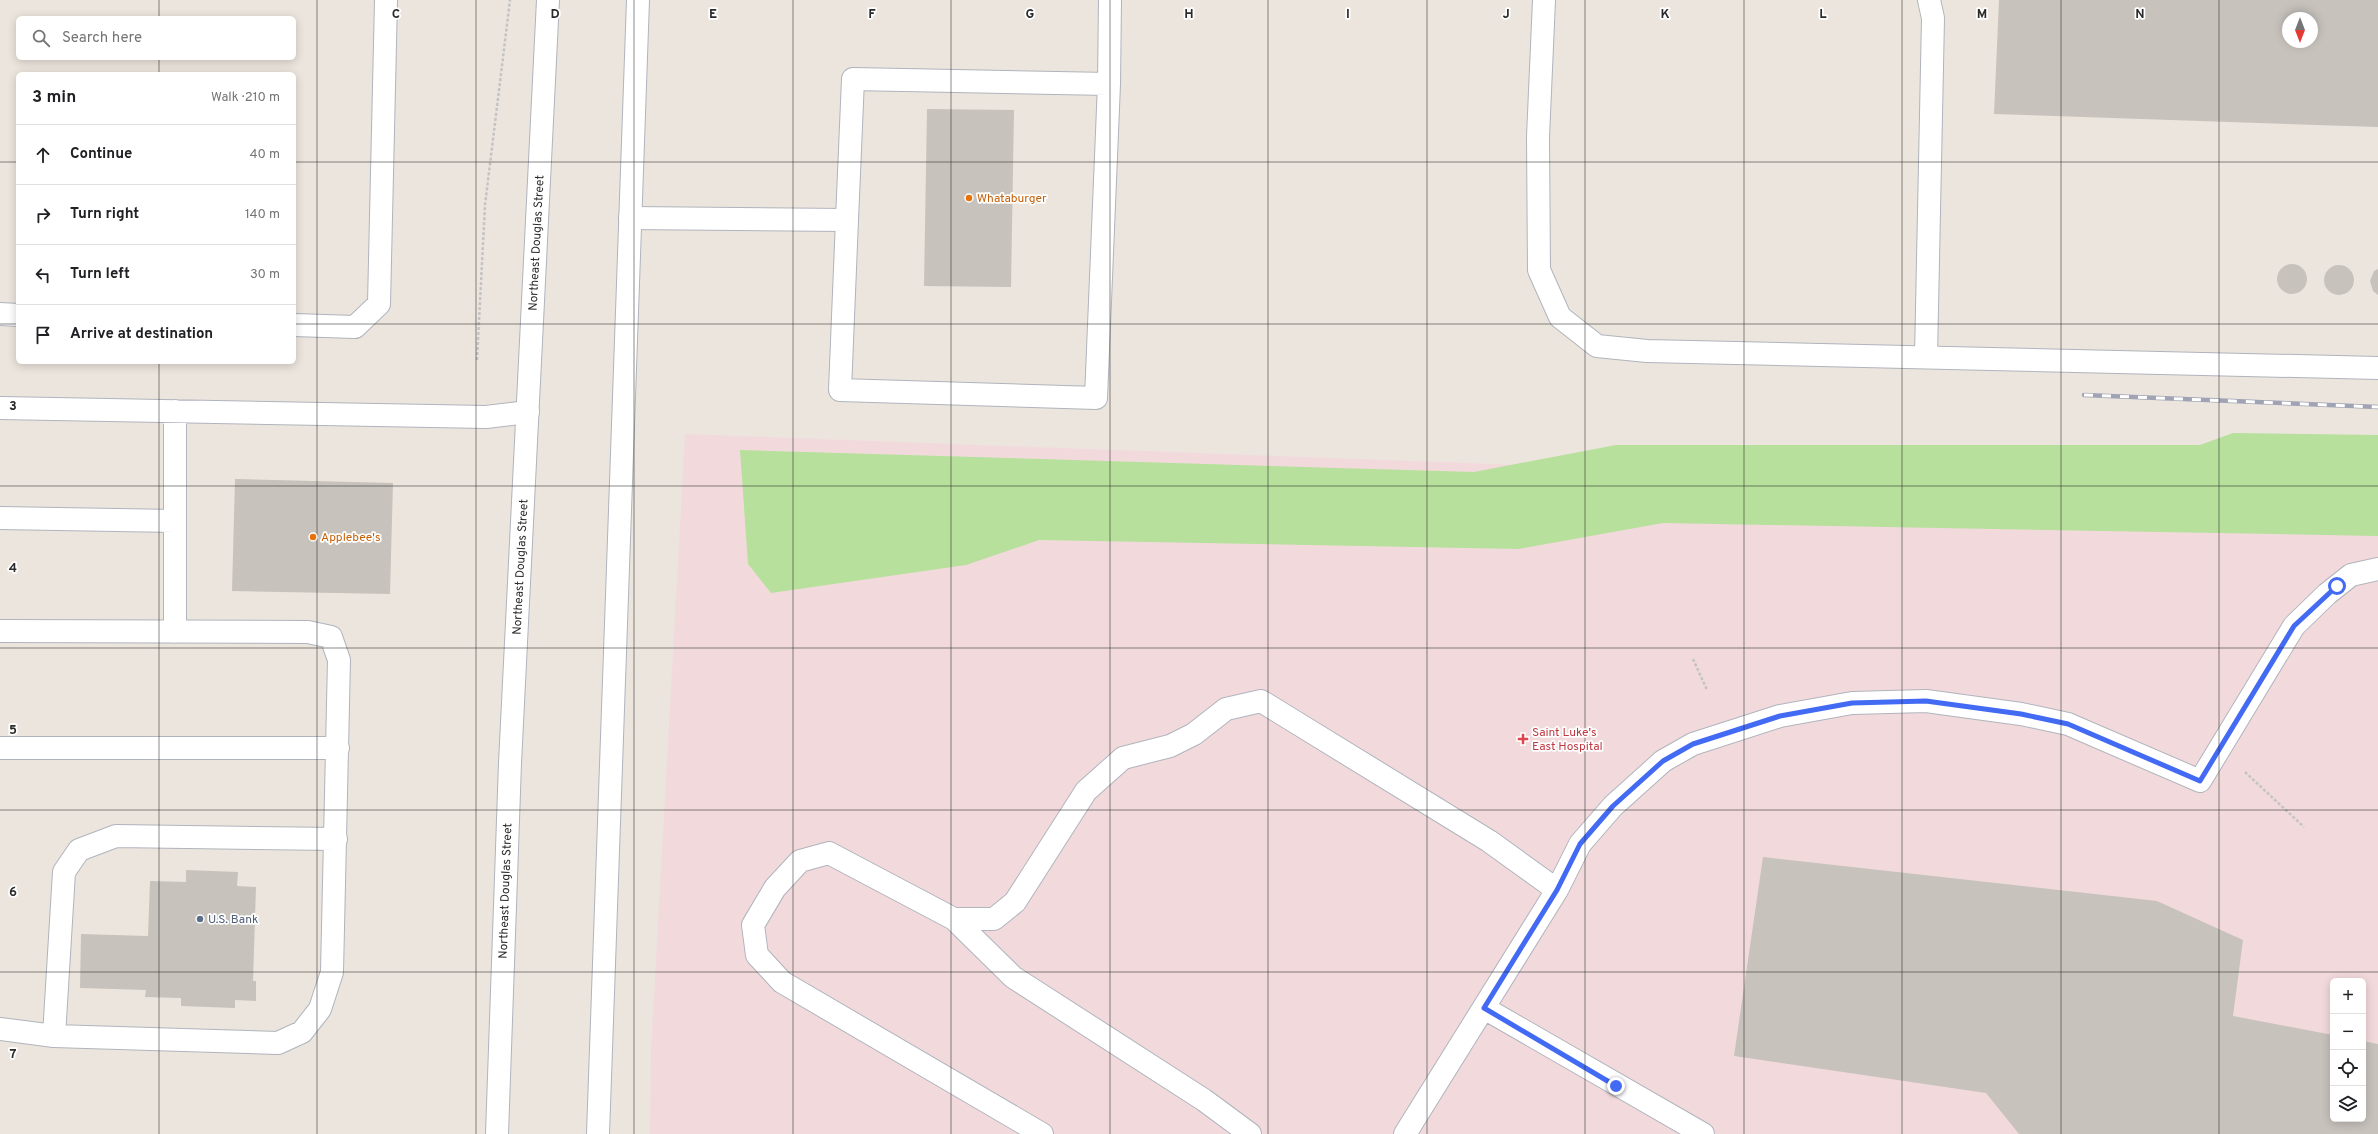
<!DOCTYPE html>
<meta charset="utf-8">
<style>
:root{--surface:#fff;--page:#f2f2f2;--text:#202124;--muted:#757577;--line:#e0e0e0}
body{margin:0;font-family:Overpass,sans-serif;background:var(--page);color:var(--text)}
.controls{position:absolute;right:12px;bottom:12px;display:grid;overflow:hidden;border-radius:6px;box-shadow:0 2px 10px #0003}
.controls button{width:36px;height:36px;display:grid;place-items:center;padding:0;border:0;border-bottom:1px solid var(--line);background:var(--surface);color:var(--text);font:20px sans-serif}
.compass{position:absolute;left:2282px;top:12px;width:36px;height:36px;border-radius:50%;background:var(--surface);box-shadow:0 2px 10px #0003;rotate:180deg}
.stop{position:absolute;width:12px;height:12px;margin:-9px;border:3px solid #426af3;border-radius:50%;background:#fff}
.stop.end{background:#426af3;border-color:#fff;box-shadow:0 1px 4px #0008}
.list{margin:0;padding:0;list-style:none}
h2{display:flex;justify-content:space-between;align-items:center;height:52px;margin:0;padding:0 16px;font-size:17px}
h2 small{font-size:13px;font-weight:400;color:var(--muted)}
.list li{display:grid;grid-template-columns:26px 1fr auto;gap:12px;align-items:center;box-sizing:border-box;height:60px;padding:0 16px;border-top:1px solid var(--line)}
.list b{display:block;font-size:15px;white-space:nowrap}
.list em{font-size:13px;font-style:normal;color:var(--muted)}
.icon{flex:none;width:22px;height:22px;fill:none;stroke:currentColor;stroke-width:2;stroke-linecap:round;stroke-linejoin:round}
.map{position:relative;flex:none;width:2378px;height:1134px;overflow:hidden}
.search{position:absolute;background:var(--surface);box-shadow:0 2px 10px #0003;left:16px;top:16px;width:280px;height:44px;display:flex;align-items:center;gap:10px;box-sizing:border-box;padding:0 14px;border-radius:6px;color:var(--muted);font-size:15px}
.panel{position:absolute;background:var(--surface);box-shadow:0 2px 10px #0003;left:16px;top:72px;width:280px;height:292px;border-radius:6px}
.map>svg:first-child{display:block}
</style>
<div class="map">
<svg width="2378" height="1134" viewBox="0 0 2378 1134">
<rect width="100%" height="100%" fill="#ece5dd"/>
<path fill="#f2dadc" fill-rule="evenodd" d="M 685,434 L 2378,497 L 2378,1134 L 650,1134 L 651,1051 ZM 2333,981 L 2363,981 L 2363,1119 L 2333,1119 Z"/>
<path fill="#b6e09b" d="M 2233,433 L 2378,435 L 2378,536 L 1663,523 L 1519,549 L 1039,540 L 966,565 L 771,593 L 748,564 L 740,450 L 1474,472 L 1616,445 L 2200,445 Z"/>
<path fill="#c7c2bc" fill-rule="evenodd" d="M 1999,0 L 2378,0 L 2378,127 L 1994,114 ZM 2288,18 L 2312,18 L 2312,42 L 2288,42 Z
M 927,109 L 1014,110 L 1011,287 L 924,286 Z
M2277 279a15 15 0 1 1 30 0a15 15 0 1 1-30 0Z
M2324 280a15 15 0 1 1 30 0a15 15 0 1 1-30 0Z
M 2378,269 L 2378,295 L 2373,291 L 2370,281 L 2374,271 Z
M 235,479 L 393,483 L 390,594 L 232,591 Z
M 1763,857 L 2157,901 L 2243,940 L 2233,1016 L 2333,1035 L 2333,1119 L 2363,1119 L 2363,1041 L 2378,1044 L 2378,1134 L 2019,1134 L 1986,1093 L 1734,1056 Z
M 186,870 L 238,872 L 237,886 L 256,887 L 253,981 L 256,981 L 256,1001 L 235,1000 L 235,1008 L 181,1006 L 181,998 L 145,997 L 146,990 L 80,988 L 81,934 L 148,936 L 150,881 L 186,882 Z"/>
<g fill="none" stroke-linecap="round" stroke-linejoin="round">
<g stroke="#b0b4bd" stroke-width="24">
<path id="lane" d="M 1544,0 L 1538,137 L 1539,270 L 1560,317 L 1597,346 L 1647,351 L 2378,368
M 1109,84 L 1110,0
M 630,218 L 847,220 L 840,390 L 1096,398 L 1109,84 L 853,79 L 847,220
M 0,314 L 18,315
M 294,325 L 355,327 L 379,304 L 386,0
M 1926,357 L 1933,18 L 1929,0
M 0,408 L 486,417 L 528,412
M 175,411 L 175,632
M 0,518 L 175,521
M 0,631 L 308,632 L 331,637 L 339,660 L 332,972 L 320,1009 L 302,1032 L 278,1043 L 54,1036 L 0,1029
M 0,748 L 338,748
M 954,919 L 1013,977 L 1204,1100 L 1250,1134
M 1484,1008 L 1703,1134
M 54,1036 L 64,872 L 79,850 L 116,836 L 336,839
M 1042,1134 L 782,982 L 757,955 L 753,925 L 775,888 L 800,861 L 829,853 L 954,919 L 994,919 L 1015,902 L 1086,791 L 1123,758 L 1170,746 L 1194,734 L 1226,709 L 1261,701 L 1489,841 L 1557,890
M 1405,1134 L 1557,890 L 1580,844 L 1613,806 L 1663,761 L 1693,744 L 1780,716 L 1852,703 L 1926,701 L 2021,714 L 2068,724 L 2200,781 L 2294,626 L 2327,594 L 2351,575 L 2378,569"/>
</g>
<g stroke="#b0b4bd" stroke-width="24">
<path id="secondary" d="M 497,1134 L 510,763 L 548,0
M 598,1134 L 638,0"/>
</g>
<path stroke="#c3c3c3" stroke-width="2.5" stroke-dasharray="3 2" stroke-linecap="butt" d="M 477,360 L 485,205 L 510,0
M 1693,659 L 1707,690
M 2245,772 L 2304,827"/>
<use href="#lane" stroke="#fff" stroke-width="22"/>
<use href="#secondary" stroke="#fff" stroke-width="22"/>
<g stroke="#a0a3b4" stroke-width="4.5">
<path id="rail" d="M 2084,395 L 2378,407"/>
</g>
<use href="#rail" stroke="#fff" stroke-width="3" stroke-dasharray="9" stroke-linecap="butt"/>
</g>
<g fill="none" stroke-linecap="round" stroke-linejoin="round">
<path stroke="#426af3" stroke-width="5" d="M 1616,1086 L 1484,1008 L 1557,890 L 1580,844 L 1613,806 L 1663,761 L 1693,744 L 1780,716 L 1852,703 L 1926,701 L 2021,714 L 2068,724 L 2200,781 L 2294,626 L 2337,586"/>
</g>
<path fill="none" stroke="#2a2a2a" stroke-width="1" stroke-opacity="0.55" d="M 159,0 L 159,18M 317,0 L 317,1134M 476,0 L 476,1134M 634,0 L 634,1134M 793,0 L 793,1134M 951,0 L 951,1134M 1110,0 L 1110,1134M 1268,0 L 1268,1134M 1427,0 L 1427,1134M 1585,0 L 1585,1134M 1744,0 L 1744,1134M 1902,0 L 1902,1134M 2061,0 L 2061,1134M 2219,0 L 2219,1134M 159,58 L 159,74M 0,162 L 18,162M 294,162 L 2378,162M 0,324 L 18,324M 294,324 L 2378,324M 159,362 L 159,1134M 0,486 L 2378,486M 0,648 L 2378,648M 0,810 L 2378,810M 0,972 L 2378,972"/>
<g fill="#e8710a" stroke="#fff" stroke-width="1.5">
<circle cx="969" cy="198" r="4"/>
<circle cx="313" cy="537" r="4"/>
</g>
<path fill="#e0444e" stroke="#fff" stroke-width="1.5" d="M1521 733h4v4h4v4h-4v4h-4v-4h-4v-4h4z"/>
<circle fill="#5c6f8a" stroke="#fff" stroke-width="1.5" cx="200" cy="919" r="4"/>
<g text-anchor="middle" stroke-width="3.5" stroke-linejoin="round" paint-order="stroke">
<g font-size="12" fill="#c56008" stroke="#fff" text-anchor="start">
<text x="977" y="202">Whataburger</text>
<text x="321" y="541">Applebee's</text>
</g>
<g font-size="12" fill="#2a2a2a" stroke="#fff">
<text transform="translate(536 243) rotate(-87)" y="4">Northeast Douglas Street</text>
<text transform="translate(520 567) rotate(-87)" y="4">Northeast Douglas Street</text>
<text transform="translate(505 891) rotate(-88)" y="4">Northeast Douglas Street</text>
</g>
<g font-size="12" fill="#be3a42" stroke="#fff" text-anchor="start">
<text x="1532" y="736">Saint Luke's<tspan x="1532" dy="14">East Hospital</tspan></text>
</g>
<g font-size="12" fill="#4e5e75" stroke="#fff" text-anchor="start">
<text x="208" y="923">U.S. Bank</text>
</g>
</g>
<g font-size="13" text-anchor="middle" font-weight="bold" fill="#2a2a2a" stroke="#fff" stroke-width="3.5" stroke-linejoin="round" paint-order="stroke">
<text x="396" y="18">C</text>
<text x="555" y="18">D</text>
<text x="713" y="18">E</text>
<text x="872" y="18">F</text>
<text x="1030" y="18">G</text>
<text x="1189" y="18">H</text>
<text x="1348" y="18">I</text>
<text x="1506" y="18">J</text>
<text x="1665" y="18">K</text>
<text x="1823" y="18">L</text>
<text x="1982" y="18">M</text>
<text x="2140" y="18">N</text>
<text x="13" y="410">3</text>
<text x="13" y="572">4</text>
<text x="13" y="734">5</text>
<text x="13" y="896">6</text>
<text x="13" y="1058">7</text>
</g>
</svg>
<div class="controls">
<button>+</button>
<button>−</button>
<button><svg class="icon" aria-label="locate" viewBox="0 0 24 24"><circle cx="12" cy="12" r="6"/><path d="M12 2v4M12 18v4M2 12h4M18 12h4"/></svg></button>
<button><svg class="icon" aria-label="layers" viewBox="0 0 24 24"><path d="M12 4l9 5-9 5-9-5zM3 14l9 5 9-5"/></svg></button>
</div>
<svg class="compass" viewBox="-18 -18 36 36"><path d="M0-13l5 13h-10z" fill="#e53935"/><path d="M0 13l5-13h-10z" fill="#757577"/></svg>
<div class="stop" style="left:2337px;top:586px"></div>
<div class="stop end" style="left:1616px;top:1086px"></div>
<div class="search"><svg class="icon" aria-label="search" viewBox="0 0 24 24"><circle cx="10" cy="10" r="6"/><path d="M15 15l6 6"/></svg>Search here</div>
<section class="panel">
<h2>3 min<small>Walk · 210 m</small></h2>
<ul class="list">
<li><svg class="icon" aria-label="ahead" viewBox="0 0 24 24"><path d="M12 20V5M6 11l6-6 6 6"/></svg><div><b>Continue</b></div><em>40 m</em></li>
<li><svg class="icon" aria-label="right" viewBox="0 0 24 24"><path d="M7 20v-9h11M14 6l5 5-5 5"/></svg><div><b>Turn right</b></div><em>140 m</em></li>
<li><svg class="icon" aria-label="left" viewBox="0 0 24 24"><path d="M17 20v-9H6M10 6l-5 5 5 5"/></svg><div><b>Turn left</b></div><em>30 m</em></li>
<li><svg class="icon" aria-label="arrive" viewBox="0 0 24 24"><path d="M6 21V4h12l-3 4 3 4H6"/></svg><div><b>Arrive at destination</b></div></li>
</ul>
</section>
</div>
